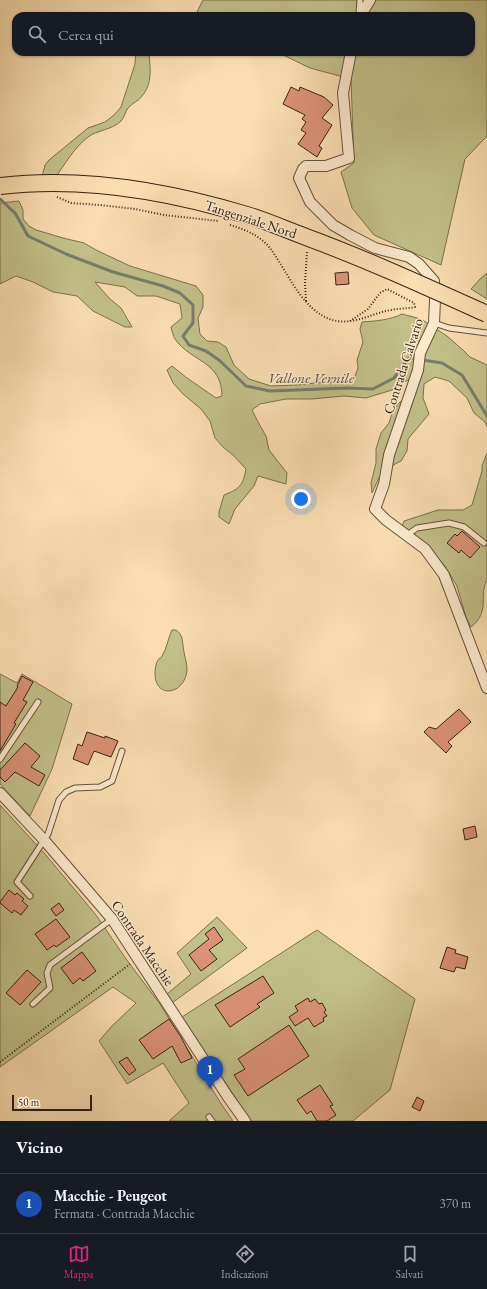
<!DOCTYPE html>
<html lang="it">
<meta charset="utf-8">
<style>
:root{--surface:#171b24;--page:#20242c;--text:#f1f3f6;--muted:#9ea1a6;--line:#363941;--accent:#db2777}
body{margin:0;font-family:"EB Garamond",serif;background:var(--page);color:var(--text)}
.scale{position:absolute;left:12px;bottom:10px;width:80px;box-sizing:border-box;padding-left:4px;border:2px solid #362214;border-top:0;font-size:11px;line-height:14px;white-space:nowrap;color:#362214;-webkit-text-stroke:3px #fceacd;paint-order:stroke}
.you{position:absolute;left:301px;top:499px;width:14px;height:14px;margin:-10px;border:3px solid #fff;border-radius:50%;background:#1a73e8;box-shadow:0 0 0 6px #1a73e833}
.badge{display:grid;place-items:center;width:26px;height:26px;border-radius:50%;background:var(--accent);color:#fff;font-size:13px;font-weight:700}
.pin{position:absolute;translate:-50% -33px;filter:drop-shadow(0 1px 2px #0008)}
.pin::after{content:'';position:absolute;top:21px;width:14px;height:12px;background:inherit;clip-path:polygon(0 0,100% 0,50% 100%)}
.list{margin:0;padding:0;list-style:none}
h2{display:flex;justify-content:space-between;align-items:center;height:52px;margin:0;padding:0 16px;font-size:17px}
h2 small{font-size:13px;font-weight:400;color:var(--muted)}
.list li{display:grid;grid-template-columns:26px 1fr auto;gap:12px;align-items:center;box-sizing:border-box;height:60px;padding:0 16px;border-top:1px solid var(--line)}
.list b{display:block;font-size:15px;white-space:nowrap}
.list p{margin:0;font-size:13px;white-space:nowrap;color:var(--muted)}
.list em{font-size:13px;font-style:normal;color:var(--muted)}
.icon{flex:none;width:22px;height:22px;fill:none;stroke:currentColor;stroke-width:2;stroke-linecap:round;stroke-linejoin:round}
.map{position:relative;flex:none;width:487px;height:1121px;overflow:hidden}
.search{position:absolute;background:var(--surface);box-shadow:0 1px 3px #0004;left:12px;right:12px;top:12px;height:44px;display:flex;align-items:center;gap:10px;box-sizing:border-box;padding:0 14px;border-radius:12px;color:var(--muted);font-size:15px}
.sheet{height:112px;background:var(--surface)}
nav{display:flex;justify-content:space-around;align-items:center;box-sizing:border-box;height:56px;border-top:1px solid var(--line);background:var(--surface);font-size:11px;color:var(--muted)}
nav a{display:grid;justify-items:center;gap:2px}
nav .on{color:var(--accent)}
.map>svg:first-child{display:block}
</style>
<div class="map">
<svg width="487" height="1121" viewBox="0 0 487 1121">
<rect width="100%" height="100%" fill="#fadeb2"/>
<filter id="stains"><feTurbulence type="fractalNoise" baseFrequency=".005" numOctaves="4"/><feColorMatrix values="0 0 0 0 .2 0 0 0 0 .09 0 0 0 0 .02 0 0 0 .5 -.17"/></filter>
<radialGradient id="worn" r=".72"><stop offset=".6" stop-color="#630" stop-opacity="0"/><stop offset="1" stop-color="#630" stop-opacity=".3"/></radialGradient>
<path fill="#c2c089" stroke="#7c714e" d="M 203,0 L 487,0 L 487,136 L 465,159 L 441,265 L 374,235 L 352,208 L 341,172 L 354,163 L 351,79 L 310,68 L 277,52 L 471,52 L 471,16 L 205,16 L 197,12 Z
M 136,52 L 149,52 C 150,68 153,83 142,96 C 139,101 132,103 128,108 C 125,112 124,118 121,121 C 112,130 97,130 88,137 C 74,148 65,164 55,178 L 42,177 L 45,165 L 49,160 L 88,128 L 105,122 L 114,115 L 121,107 L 135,64 Z
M 19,201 L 23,210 L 23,219 L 29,226 L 36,230 L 43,232 L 63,238 L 84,243 L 96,250 L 130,266 L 196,286 L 203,295 L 203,307 L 198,318 L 200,334 L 207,341 L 218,342 L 226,347 L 234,365 L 249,379 L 271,386 L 297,385 L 323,382 L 349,382 L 354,379 L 358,368 L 357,360 L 363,342 L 360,329 L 362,322 C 376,321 390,320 402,314 L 421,319 L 447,336 L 463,350 L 470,357 L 487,365 L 487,427 L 485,422 L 474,413 L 467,398 L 449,381 L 435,377 L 424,384 L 423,398 L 429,414 L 408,439 L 407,451 L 401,461 L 395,464 L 379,478 L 372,493 L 371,483 L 376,463 L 376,449 L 381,433 L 389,423 L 393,410 L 400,402 L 416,393 L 419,378 L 408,380 L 392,390 L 366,398 L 344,396 L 312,399 L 286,399 L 260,404 L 252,410 L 258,422 L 266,436 L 269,450 L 287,473 L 286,484 L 258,476 L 254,486 L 235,509 L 229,524 L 219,517 L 219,512 L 224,495 C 239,489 243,486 246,469 L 233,455 L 223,447 L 215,438 L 210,421 L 201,409 L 183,394 L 173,383 L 167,370 L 172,366 L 187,378 L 216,398 L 222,396 C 222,361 191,362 175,339 C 173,336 172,331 171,327 L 182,318 L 180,304 L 156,296 L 137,296 L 125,287 L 95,282 L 109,298 L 121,308 L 132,327 L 125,327 L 93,311 L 77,296 L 53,292 L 33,282 L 16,276 L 0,284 L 0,203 Z
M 487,273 L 487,299 L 471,289 L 480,279 Z
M 487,453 L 487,580 C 481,591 485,600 482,611 C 481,617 476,623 471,627 L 466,617 L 457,586 L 445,566 L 425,543 L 402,527 L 404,521 L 438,510 L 463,510 L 472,505 L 482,471 L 482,466 Z
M 172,630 L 176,630 C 184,635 182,643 184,652 C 185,658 187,663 187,670 C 185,695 154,700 155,672 C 155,669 156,663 158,660 C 161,656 160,660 162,656 C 167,648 168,638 172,630 Z
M 0,674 L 17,683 L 22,674 L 72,704 L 52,769 L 30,816 L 0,784 Z
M 0,805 L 45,854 L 96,915 L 126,959 L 160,1004 L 220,1102 L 233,1121 L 169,1121 L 189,1103 L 163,1063 L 127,1084 L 99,1041 L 111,1027 L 136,1003 L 113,987 L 0,1067 Z
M 217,917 L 247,948 L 172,1003 L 167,994 L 191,974 L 177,953 Z
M 317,930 L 415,999 L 390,1090 L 353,1121 L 251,1121 L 182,1017 Z"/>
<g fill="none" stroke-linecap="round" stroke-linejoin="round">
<path stroke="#757e6d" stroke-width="3" d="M 0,199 L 15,213 L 28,236 L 66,254 L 113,272 L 163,286 L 180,293 L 193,305 L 193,323 L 183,336 L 189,345 L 206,351 L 219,360 L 246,386 L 270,391 L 347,388 L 373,389 L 394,378 L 409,358 L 442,363 L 462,375 L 487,416"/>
</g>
<path fill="#db9276" stroke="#362214" d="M 291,87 L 299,91 L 300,87 L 324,97 L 333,105 L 322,118 L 332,125 L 319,146 L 322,148 L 317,157 L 298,144 L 306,133 L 301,130 L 306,122 L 302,119 L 305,115 L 283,104 Z
M 348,272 L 349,284 L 336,285 L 335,273 Z
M 462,531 L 480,547 L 470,558 L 461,550 L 459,553 L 447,543 L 455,534 L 457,536 Z
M 22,676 L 33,682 L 23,700 L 27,702 L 14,723 L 16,724 L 0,751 L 0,702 L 6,706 L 18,687 L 17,686 Z
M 459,709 L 471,722 L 448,742 L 452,746 L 446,753 L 424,732 L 429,727 L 436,729 Z
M 87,732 L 105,738 L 105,736 L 118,741 L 111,757 L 94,751 L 88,765 L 73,759 L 78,744 L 82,746 Z
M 25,743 L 40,756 L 31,767 L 45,775 L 39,786 L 15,772 L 5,782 L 0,777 L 0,770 Z
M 475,826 L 477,837 L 465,840 L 463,829 Z
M 9,890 L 15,895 L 17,893 L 24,899 L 22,901 L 28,906 L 21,915 L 14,910 L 12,913 L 0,903 L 0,902 Z
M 59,903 L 64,910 L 56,916 L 51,909 Z
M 56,919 L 70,937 L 56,947 L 54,945 L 47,950 L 35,934 Z
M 214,927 L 223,940 L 209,950 L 217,959 L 201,971 L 189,955 L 209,939 L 205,934 Z
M 447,947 L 456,950 L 455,953 L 468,957 L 465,969 L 456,967 L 454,972 L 440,968 Z
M 82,952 L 96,971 L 83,981 L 80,978 L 73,984 L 61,968 Z
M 27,970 L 41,982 L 20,1005 L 6,993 Z
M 263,976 L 274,993 L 257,1004 L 260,1007 L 230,1027 L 215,1005 Z
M 308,998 L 310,1002 L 315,999 L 319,1004 L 322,1003 L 326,1010 L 324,1012 L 327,1016 L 323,1018 L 324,1021 L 314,1027 L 308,1018 L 295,1026 L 289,1017 L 298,1011 L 295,1006 Z
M 169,1019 L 181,1037 L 192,1058 L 181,1063 L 172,1046 L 153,1059 L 139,1040 Z
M 289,1025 L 309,1056 L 248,1096 L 234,1075 L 245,1069 L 238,1059 Z
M 127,1057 L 136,1070 L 129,1075 L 119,1062 Z
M 320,1085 L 333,1105 L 330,1106 L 336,1115 L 327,1121 L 317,1121 L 311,1111 L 307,1114 L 297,1100 Z
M 417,1097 L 424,1101 L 420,1111 L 412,1107 Z"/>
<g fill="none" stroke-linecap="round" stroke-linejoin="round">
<g stroke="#67513c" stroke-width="7">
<path id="lane" d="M 359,13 L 360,0
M 434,323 L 449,328 L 487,333
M 407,535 L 417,528 L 449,523 L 464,527 L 484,543
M 0,759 L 38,702
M 30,896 L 17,882 L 48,834 L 59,800 L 66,792 L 75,788 L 100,787 L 112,781 L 122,751
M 33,1004 L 50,988 L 47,973 L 50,965 L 112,919
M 209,1117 L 212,1121"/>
</g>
<g stroke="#67513c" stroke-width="12">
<path id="street" d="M 360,16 L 370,0
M 351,52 L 343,93 L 349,158 L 326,166 L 306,166 L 303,169 L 299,178 L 310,202 L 333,225 L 350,235 L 375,248 L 409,257 L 419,264 L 434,281 L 435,300 L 434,323 L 420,353 L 418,370 L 389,455 L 384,484 L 375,509 L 386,520 L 425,549 L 444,575 L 487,688
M 0,793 L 44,840 L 112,919 L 228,1097 L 245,1121"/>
</g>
<path stroke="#362214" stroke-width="2" stroke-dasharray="1 2" stroke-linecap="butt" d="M 57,197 L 71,203 L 100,205 L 135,209 L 164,215 L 218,221
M 230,225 C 244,229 259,235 269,247 C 288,271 303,315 337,321 C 356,324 373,313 391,310 C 399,308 407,309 415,307 L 414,303 L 387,289 L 380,293 L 368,309 L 350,321
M 306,301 L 305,283 L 307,251
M 0,1062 L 130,964"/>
<use href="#lane" stroke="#fceacd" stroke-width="5"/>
<use href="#street" stroke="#fceacd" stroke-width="10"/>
<g stroke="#362214" stroke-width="18" stroke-linecap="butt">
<path id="primary-bridge" d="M 0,186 C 83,176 168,191 247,215 C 267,221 287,230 306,237 C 368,260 427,287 487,314"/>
</g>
<use href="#primary-bridge" stroke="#fadeb2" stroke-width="16"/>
</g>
<g text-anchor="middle" stroke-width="3" stroke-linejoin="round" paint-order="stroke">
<g font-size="14" fill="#362214" stroke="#fceacd">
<text transform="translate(251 219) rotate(18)" y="5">Tangenziale Nord</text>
<text transform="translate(403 366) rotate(-72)" y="5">Contrada Calvario</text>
<text transform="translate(143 943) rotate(56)" y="5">Contrada Macchie</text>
</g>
<g font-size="15" font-style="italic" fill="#565041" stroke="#fceacd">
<text x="311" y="383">Vallone Vernile</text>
</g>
</g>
<rect width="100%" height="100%" filter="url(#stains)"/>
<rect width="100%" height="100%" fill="url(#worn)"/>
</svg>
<div class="scale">50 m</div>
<div class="you"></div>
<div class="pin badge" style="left:210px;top:1089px;background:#1a4fb4">1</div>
<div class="search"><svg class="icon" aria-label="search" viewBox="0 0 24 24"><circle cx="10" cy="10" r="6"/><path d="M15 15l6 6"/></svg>Cerca qui</div>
</div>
<section class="sheet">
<h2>Vicino<small></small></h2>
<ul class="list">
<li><span class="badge" style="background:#1a4fb4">1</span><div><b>Macchie - Peugeot</b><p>Fermata · Contrada Macchie</p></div><em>370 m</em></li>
</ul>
</section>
<nav>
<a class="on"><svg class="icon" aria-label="map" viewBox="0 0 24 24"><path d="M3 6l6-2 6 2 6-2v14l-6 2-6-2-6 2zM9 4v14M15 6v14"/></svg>Mappa</a>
<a><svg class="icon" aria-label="directions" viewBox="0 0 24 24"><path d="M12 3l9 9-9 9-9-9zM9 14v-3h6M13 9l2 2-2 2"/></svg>Indicazioni</a>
<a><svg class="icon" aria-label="saved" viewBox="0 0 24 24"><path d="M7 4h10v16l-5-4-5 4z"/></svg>Salvati</a>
</nav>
